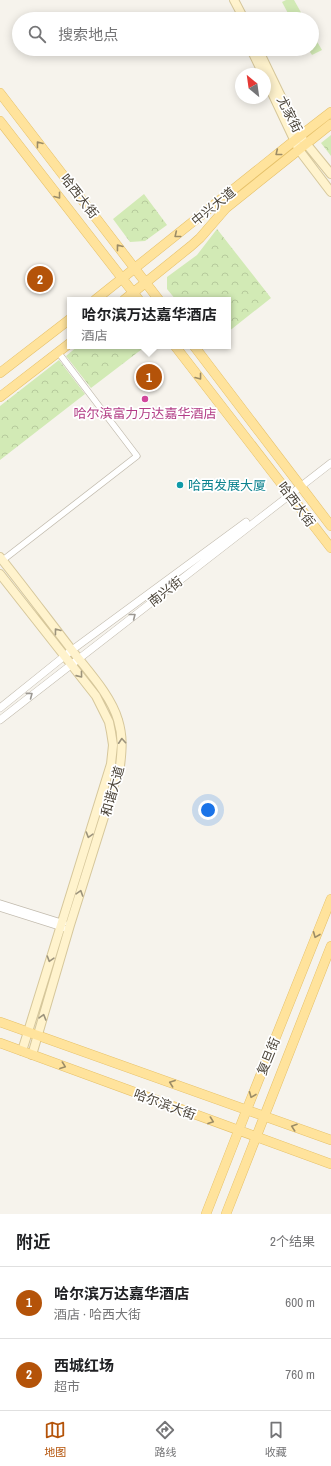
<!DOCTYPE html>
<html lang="zh">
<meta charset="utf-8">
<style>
:root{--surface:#fff;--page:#f2f2f2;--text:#202124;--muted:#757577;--line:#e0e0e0;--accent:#b45309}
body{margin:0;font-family:"Archivo Narrow","Noto Sans SC",sans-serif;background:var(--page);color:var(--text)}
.compass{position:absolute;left:235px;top:68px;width:36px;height:36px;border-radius:50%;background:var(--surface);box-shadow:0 2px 10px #0003;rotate:331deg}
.you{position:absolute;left:208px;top:810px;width:14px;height:14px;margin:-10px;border:3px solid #fff;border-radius:50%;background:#1a73e8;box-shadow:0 0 0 6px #1a73e833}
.badge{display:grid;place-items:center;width:26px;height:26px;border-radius:50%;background:var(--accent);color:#fff;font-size:13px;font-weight:700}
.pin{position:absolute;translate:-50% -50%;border:2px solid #fff;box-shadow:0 1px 4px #0006}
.popup{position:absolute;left:67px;top:297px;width:164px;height:52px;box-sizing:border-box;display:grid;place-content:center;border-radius:0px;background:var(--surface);filter:drop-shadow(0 1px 3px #0005);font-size:13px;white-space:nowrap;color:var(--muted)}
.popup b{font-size:15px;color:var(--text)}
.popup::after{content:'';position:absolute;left:50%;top:100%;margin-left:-8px;border:8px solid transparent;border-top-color:var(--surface)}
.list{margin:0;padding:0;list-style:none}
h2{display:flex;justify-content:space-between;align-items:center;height:52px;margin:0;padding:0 16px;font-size:17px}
h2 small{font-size:13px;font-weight:400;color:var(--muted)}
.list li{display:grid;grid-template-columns:26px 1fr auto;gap:12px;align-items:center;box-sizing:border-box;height:72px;padding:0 16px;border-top:1px solid var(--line)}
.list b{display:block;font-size:15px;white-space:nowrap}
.list p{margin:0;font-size:13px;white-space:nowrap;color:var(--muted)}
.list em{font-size:13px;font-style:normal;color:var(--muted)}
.icon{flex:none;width:22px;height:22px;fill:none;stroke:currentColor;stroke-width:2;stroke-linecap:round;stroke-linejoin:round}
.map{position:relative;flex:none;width:331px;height:1214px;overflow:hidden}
.search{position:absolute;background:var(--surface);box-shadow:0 2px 10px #0003;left:12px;right:12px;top:12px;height:44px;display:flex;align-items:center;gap:10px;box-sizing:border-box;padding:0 14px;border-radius:22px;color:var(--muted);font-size:15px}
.sheet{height:196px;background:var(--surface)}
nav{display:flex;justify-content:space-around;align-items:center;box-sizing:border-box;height:56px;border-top:1px solid var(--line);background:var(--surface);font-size:11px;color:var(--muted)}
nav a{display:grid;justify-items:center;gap:2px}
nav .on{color:var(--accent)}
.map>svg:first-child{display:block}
</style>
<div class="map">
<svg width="331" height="1214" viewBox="0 0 331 1214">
<defs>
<pattern id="park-crowns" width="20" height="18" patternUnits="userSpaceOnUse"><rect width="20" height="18" fill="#d2eab5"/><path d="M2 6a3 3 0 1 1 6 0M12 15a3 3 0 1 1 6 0" fill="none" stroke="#b6ca9c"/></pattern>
</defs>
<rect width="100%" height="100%" fill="#f6f3ec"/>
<path fill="url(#park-crowns)" d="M 331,135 L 331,156 L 321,143 Z
M 144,194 L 167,225 L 145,241 L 130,242 L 113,219 Z
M 217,229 L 271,298 L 228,332 L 228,300 L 176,300 L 167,289 L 167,277 L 197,255 Z
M 78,346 L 146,346 L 91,388 L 66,356 Z
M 59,360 L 85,394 L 0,460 L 0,406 Z"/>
<path fill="#d2eab5" d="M 286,0 L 294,0 L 303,16 L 297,19 L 291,19 L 282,2 Z
M 312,33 L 322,50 L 312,55 L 308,49 L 312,49 Z"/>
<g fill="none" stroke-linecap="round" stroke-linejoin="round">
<g stroke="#c2bbae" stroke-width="7">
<path id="minor" d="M 3,560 L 137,456 L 58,352
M 0,903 L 64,923
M 0,908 L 69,930"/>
</g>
<g stroke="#c2bbae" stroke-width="8">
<path id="tertiary" d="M 0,708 L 72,650 L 246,522
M 0,720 L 331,463"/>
</g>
<g stroke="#d6c79b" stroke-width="10">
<path id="secondary" d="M 234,0 L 244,19
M 251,49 L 263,74
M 258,49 L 300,136 L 331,174
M 265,78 L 299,150 L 331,192
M 0,557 C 24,587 47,618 71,649 C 87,670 111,695 118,720 C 123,736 122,750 120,766 L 70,925 L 32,1055
M 0,574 L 96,696 L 109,722 L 111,732 L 113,745 L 111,764 L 22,1051"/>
</g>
<g stroke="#e6c16a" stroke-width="10">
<path id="primary" d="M 0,93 L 159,300
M 0,121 L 139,300
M 95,300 L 300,136 L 331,112
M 124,300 L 191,246 L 200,238 L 226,208 L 331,124
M 175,346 L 331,548
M 194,346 L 331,526
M 0,373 L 70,319
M 0,397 L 70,343
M 0,1022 L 331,1140
M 0,1043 L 331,1164
M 206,1214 L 247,1109 L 331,899
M 226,1214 L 331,946"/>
</g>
<use href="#minor" stroke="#fff" stroke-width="5.5"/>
<use href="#tertiary" stroke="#fff" stroke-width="7"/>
<use href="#secondary" stroke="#fff3cd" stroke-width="8"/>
<use href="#primary" stroke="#ffe39c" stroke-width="9"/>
</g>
<defs><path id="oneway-chevron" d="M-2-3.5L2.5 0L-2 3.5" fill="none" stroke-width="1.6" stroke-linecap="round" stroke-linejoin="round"/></defs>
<g stroke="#9c8c66">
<use href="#oneway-chevron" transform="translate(39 144) rotate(-128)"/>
<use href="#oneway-chevron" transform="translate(278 153) rotate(141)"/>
<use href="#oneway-chevron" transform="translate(58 196) rotate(52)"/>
<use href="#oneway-chevron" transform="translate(177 235) rotate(141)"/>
<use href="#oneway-chevron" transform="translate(119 247) rotate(-128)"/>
<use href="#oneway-chevron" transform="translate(199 377) rotate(52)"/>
<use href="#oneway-chevron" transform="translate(316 935) rotate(112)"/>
<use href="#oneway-chevron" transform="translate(63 1066) rotate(20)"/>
<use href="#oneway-chevron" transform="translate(172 1083) rotate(-160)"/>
<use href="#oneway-chevron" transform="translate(252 1095) rotate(112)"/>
<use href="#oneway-chevron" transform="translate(211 1121) rotate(20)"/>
<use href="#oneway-chevron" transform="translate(294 1127) rotate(-161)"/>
</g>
<g stroke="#9c9892">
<use href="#oneway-chevron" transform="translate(133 616) rotate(-38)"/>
<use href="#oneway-chevron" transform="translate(30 695) rotate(-37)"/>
</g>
<g stroke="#9c937c">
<use href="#oneway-chevron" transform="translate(57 631) rotate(-128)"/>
<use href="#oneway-chevron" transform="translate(80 675) rotate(51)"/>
<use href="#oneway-chevron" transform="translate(122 741) rotate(-94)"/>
<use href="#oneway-chevron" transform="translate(89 835) rotate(107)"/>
<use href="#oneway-chevron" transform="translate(80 893) rotate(-72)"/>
<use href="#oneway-chevron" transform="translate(50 959) rotate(107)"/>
<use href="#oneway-chevron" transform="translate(43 1017) rotate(-74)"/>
</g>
<circle fill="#d1479c" stroke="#fff" stroke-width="1.5" cx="145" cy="399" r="4"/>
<circle fill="#0f9aa8" stroke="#fff" stroke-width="1.5" cx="180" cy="485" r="4"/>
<g text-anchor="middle" stroke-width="3.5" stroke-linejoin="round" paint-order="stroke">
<g font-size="13" fill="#4b4439" stroke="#fff">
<text transform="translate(290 114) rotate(63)" y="5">尤家街</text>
<text transform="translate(80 196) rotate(52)" y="5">哈西大街</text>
<text transform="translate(213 206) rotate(-39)" y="5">中兴大道</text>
<text transform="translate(297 504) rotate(53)" y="5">哈西大街</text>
<text transform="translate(165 591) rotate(-38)" y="5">南兴街</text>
<text transform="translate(112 791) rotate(-74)" y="5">和谐大道</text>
<text transform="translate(268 1056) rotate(-68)" y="5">复旦街</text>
<text transform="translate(165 1104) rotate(20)" y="5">哈尔滨大街</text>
</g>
<g font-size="13" fill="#b23c85" stroke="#fff">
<text x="145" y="418">哈尔滨富力万达嘉华酒店</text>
</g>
<g font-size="13" fill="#0d838f" stroke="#fff" text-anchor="start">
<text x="188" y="490">哈西发展大厦</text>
</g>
</g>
</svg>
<svg class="compass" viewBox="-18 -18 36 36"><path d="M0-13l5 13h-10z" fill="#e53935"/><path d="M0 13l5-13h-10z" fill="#757577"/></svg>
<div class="you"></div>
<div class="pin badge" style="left:149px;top:377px">1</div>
<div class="popup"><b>哈尔滨万达嘉华酒店</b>酒店</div>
<div class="pin badge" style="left:40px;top:279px">2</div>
<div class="search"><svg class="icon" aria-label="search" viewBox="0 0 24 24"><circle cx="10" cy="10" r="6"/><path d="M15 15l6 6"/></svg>搜索地点</div>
</div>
<section class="sheet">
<h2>附近<small>2个结果</small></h2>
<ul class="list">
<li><span class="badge">1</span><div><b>哈尔滨万达嘉华酒店</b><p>酒店 · 哈西大街</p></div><em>600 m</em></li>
<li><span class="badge">2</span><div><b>西城红场</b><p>超市</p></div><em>760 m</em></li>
</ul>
</section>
<nav>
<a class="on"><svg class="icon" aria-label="map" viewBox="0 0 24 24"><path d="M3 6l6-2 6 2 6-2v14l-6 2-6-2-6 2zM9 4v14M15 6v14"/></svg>地图</a>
<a><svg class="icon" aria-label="directions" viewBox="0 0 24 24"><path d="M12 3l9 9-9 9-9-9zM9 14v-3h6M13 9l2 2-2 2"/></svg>路线</a>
<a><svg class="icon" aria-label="saved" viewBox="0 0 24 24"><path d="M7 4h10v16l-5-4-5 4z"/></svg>收藏</a>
</nav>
